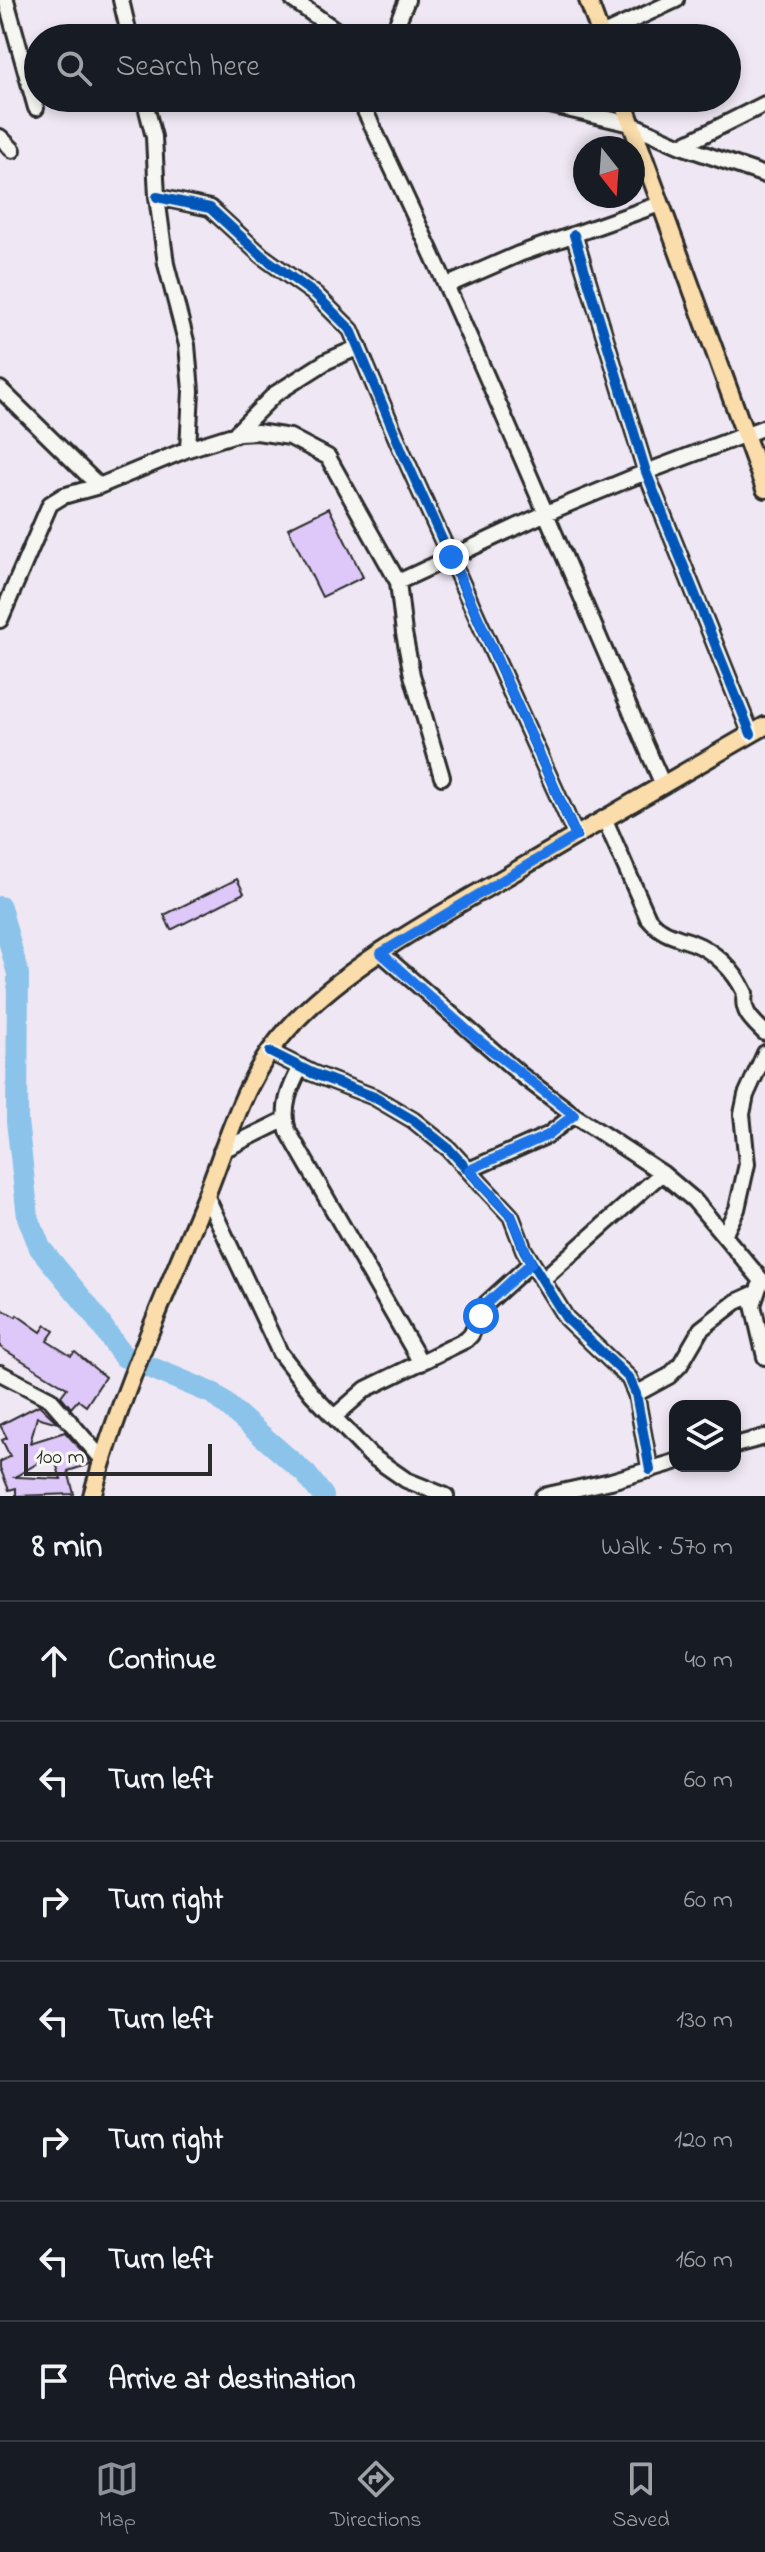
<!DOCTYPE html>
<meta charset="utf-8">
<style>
:root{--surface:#171b24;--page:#20242c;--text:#f1f3f6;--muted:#9ea1a6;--line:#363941;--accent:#8c9099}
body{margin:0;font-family:"Indie Flower",sans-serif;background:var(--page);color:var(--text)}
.controls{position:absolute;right:24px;bottom:24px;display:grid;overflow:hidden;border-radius:16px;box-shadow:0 4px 12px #0003}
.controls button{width:72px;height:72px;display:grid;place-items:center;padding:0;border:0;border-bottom:2px solid var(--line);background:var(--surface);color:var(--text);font:40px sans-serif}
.compass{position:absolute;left:573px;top:136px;width:72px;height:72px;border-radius:50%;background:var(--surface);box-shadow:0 4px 12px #0003;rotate:163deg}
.scale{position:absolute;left:24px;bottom:20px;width:188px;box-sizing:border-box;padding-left:8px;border:4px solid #2b2b2b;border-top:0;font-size:22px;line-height:28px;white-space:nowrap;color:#2b2b2b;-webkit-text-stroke:6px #f6f6f2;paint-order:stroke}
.stop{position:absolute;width:24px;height:24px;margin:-18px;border:6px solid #1a73e8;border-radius:50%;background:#fff}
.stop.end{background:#1a73e8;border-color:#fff;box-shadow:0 2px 8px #0008}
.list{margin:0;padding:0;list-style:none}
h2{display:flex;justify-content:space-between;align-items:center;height:104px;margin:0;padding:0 32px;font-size:34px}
h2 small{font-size:26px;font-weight:400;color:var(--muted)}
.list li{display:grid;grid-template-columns:52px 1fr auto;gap:24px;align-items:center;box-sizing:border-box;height:120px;padding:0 32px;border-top:2px solid var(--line)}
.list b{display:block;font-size:30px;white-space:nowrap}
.list em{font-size:26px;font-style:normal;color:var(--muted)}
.icon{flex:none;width:44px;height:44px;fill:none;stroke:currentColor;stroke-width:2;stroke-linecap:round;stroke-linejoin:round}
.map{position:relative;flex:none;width:765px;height:1496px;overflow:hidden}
.search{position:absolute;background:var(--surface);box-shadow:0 4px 12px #0003;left:24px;right:24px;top:24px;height:88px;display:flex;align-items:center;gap:20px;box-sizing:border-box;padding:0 28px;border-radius:44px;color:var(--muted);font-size:30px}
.sheet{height:944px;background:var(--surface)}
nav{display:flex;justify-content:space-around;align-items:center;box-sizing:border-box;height:112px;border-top:2px solid var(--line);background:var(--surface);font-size:22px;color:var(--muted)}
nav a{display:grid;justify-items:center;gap:4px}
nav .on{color:var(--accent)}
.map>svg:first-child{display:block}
</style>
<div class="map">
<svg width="765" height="1496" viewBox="0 0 765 1496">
<rect width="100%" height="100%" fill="#efe8f4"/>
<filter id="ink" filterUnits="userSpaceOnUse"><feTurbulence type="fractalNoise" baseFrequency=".0125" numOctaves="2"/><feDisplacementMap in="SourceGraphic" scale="16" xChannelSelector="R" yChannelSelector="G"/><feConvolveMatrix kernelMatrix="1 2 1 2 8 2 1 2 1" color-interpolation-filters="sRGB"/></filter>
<g filter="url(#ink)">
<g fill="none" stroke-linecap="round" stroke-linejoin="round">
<path stroke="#8bc3ea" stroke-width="22" d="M 0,907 L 18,974 L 17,1121 L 28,1217 L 40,1248 L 87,1305 L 123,1356 L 214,1394 L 306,1474 L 323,1496"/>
</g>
<path fill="#dec8f9" stroke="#2b2b2b" stroke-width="2" fill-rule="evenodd" d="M 329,508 L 363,577 L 322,597 L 288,528 Z
M 237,879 L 244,893 L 171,930 L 164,915 Z
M 0,1308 L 16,1317 L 17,1315 L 41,1332 L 46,1325 L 54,1331 L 47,1341 L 71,1356 L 75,1352 L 105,1377 L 86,1406 L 78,1400 L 71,1408 L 61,1396 L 67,1388 L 0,1347 Z
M 39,1405 L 58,1423 L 37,1417 L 30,1443 L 65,1432 L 89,1459 L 90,1464 L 68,1471 L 74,1494 L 16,1496 L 16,1488 L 9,1490 L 0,1468 L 0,1462 L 10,1456 L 2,1440 L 7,1438 L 0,1425 ZM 53,1454 L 61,1479 L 15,1477 Z"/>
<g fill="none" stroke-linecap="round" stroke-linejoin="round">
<g stroke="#2b2b2b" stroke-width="20">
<path id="minor" d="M 6,0 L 36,108
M 121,0 L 130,38
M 293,0 L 347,38
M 601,35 L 676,0
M 391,38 L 407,0
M 144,98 L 154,137 L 157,197 L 166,264 L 187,345 L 191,391 L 188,449
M 362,98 L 365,111 C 472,332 564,560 663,785
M 520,98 L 631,124 L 681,146 L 765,175
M 0,137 L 13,150
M 681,146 L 765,104
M 157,197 L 210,208 L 262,256 L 316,295 L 351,330 L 402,451 L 576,836
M 574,235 L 646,472 L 751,734
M 448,285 L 519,254 L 660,204
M 0,389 L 99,486
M 234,435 L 275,394 L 327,361 L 359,347
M 398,582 L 544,514 L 646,472 L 765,427
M 0,620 L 50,504 L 63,496 L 99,486 L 188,449 L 239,433 L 257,432 L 290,437 L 328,457 L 398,582 L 404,633 L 412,675 L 442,777
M 605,820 L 648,918 C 660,933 673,936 691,942 C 715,951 734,970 745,993 C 741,1012 752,1020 765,1033
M 381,953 L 521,1075 L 574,1115 L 662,1173 L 694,1200 L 763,1282
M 270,1052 L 312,1073 L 374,1097 L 413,1120 L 449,1149 L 481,1184 L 511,1216 L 524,1250 L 566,1318 L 629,1378 L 636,1394 L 650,1470
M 301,1067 C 290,1087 281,1108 288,1131 L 421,1363
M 221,1151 L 284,1120
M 469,1170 L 548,1135 L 574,1115
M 206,1195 L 280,1353 L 312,1394 L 370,1455 L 406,1480 L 446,1496
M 724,1235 L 737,1209 L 747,1164 L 742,1114 L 746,1095 L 765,1053
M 542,1280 L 662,1173
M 759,1287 L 753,1305 L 765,1357
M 0,1373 L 50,1399 L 102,1459
M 636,1394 L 669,1376 L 680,1365 L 701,1329 L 736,1302 L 756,1293
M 334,1417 L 366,1389 L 466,1340 L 471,1335 L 486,1304 L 531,1263
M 735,1445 L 765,1437
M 543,1496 L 611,1481 L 675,1462"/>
</g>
<g stroke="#2b2b2b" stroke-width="22">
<path id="major" d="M 588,0 L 602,38
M 622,98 L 765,489
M 92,1496 C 120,1395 164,1299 203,1203 C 228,1143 242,1079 287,1030 C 343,967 436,917 509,875 C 594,825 679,775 765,726"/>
</g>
<use href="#minor" stroke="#f6f6f2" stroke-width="14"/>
<use href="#major" stroke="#faddab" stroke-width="16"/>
<g stroke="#f6f6f2" stroke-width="15">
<path id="cycleway" d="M 157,197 L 210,208 L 262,256 L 316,295 L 351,330 L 402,451 L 576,836
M 574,235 L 646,472 L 751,734
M 270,1052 L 312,1073 L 374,1097 L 413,1120 L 449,1149 L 481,1184 L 511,1216 L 524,1250 L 566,1318 L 629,1378 L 636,1394 L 650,1470"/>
</g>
<use href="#cycleway" stroke="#0057b8" stroke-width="10"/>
</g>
</g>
<g fill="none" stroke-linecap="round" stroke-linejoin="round" filter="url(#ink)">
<path stroke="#1a73e8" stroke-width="10" d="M 451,557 L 576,836 L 381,953 L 476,1038 L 574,1115 L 548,1135 L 469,1170 L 511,1216 L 531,1263 L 486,1304 L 481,1316"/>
</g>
</svg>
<div class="controls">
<button><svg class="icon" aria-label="layers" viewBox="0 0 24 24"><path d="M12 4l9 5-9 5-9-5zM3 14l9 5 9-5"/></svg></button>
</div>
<svg class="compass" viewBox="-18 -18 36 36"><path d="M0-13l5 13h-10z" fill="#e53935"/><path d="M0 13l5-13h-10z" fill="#9ea1a6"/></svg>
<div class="scale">100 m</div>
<div class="stop" style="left:481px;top:1316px"></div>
<div class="stop end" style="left:451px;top:557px"></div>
<div class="search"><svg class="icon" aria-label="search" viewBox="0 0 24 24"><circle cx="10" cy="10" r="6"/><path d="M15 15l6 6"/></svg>Search here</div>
</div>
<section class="sheet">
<h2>8 min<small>Walk · 570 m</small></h2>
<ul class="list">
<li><svg class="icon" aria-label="ahead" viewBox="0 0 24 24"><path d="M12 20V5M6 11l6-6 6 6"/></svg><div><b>Continue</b></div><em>40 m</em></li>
<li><svg class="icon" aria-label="left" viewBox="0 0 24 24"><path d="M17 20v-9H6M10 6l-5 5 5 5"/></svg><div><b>Turn left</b></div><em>60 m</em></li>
<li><svg class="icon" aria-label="right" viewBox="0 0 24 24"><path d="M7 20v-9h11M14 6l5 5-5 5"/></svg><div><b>Turn right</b></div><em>60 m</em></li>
<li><svg class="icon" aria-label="left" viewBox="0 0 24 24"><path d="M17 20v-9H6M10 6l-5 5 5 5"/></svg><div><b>Turn left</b></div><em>130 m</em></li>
<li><svg class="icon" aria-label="right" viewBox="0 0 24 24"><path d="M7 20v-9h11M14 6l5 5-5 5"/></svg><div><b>Turn right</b></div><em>120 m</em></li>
<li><svg class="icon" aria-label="left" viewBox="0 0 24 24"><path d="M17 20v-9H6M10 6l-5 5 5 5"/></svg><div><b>Turn left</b></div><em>160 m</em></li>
<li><svg class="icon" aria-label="arrive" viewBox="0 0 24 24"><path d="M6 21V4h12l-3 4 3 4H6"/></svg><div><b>Arrive at destination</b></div></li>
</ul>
</section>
<nav>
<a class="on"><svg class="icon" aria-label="map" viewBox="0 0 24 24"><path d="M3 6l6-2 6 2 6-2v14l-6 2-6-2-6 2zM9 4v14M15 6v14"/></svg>Map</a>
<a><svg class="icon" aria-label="directions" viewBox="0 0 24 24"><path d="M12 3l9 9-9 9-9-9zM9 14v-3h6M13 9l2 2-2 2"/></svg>Directions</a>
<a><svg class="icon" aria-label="saved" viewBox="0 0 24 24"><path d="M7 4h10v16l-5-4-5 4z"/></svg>Saved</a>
</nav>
